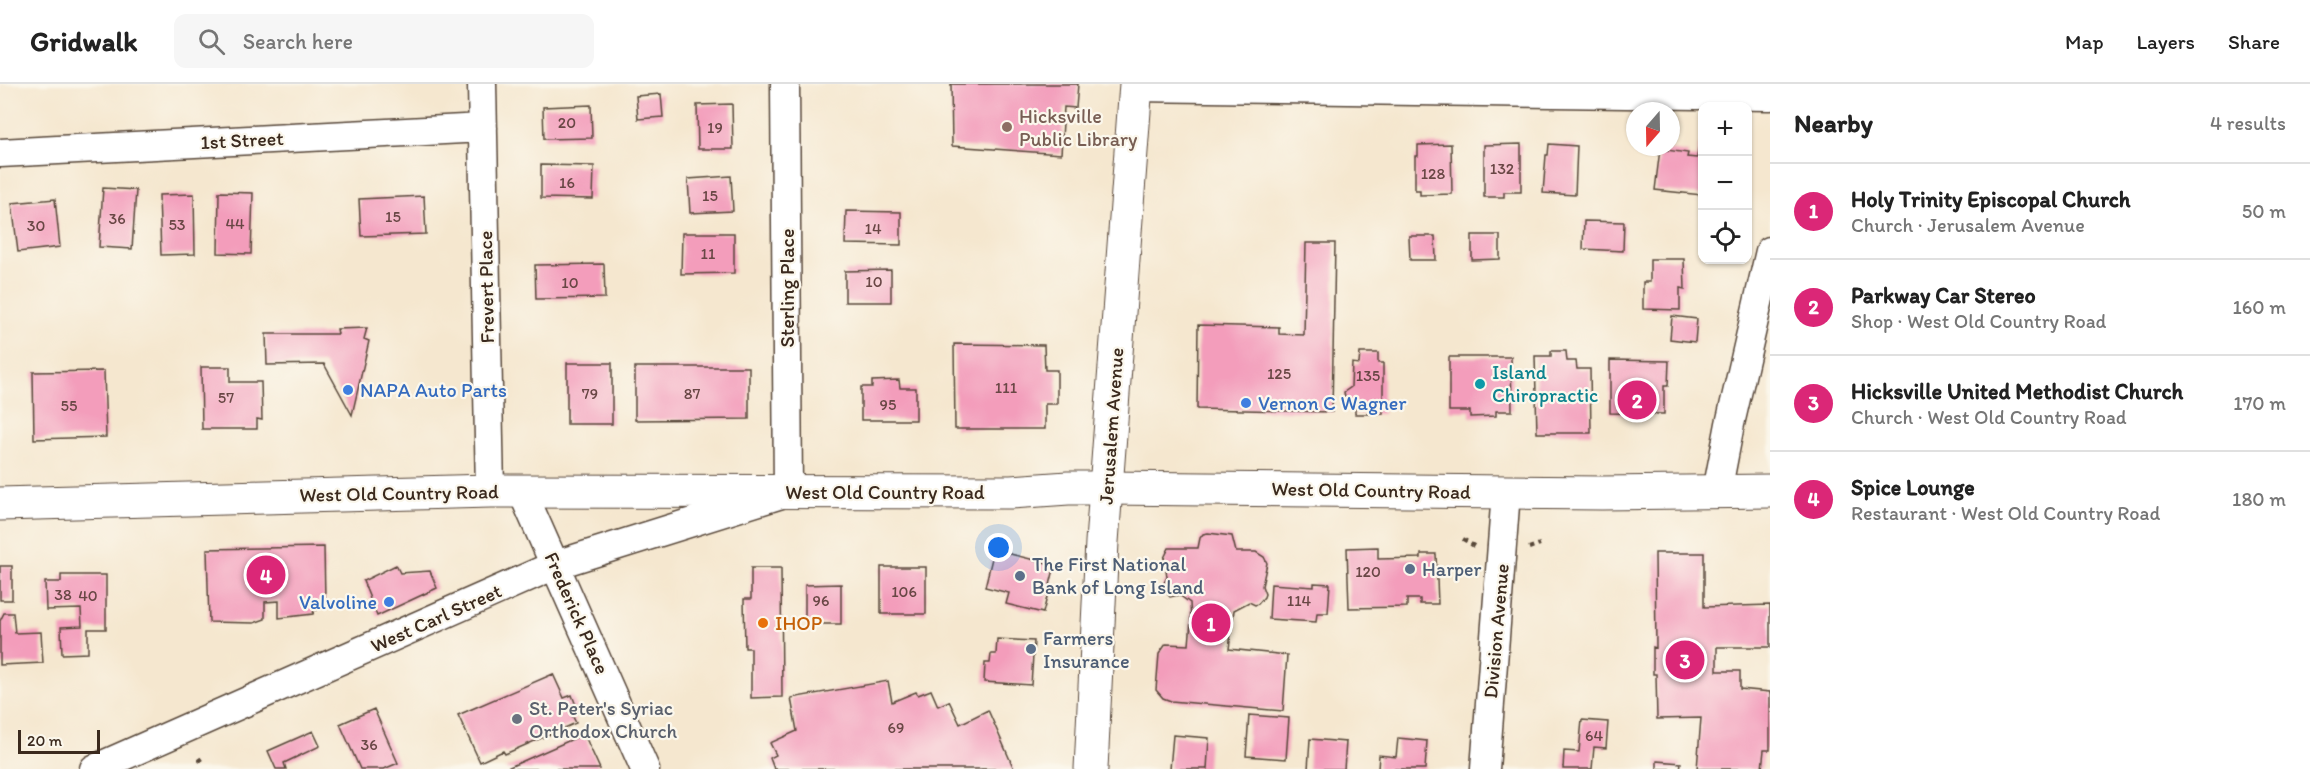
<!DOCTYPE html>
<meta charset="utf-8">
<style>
:root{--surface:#fff;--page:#f6f6f6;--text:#222;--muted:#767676;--line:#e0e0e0;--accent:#db2777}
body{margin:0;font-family:Itim,sans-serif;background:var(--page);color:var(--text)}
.controls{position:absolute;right:18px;top:18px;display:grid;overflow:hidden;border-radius:12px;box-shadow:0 2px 4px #0004}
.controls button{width:54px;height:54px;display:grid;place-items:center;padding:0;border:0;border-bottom:2px solid var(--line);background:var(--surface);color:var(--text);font:30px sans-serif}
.compass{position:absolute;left:1626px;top:18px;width:54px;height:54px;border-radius:50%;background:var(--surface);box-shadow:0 2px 4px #0004;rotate:200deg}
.scale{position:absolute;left:18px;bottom:15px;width:82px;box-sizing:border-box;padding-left:6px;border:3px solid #3b2a1e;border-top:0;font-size:16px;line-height:21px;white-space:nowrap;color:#3b2a1e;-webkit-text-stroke:4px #fbf7ec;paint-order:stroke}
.you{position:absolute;left:999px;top:464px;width:21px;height:21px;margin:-15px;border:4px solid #fff;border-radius:50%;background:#1a73e8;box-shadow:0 0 0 9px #1a73e833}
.badge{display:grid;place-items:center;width:39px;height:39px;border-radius:50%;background:var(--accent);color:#fff;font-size:20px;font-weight:700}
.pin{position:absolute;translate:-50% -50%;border:3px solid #fff;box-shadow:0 2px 6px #0006}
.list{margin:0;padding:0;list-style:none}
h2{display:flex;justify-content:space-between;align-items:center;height:78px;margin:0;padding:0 24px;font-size:26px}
h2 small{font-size:20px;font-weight:400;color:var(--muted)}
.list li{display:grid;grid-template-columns:39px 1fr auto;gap:18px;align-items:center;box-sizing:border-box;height:96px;padding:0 24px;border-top:2px solid var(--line)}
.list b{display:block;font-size:22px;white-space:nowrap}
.list p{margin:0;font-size:20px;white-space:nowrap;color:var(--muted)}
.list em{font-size:20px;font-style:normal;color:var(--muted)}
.icon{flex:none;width:33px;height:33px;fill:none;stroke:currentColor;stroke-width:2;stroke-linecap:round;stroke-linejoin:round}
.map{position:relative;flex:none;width:1770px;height:685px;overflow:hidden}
header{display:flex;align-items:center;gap:36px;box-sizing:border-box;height:84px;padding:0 30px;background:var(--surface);border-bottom:2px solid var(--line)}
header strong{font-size:28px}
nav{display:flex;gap:33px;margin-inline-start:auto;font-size:21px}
.search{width:420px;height:54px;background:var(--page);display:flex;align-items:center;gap:15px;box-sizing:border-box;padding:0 21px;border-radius:12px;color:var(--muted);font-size:22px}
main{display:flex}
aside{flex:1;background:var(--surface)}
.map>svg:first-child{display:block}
</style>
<header>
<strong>Gridwalk</strong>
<div class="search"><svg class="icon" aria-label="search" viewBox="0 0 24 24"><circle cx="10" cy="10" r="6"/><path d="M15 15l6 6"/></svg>Search here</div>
<nav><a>Map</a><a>Layers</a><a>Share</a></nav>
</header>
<main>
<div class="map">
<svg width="1770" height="685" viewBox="0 0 1770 685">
<rect width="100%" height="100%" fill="#fbf7ec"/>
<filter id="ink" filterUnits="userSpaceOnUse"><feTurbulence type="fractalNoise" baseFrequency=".0167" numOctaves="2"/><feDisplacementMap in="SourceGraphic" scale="12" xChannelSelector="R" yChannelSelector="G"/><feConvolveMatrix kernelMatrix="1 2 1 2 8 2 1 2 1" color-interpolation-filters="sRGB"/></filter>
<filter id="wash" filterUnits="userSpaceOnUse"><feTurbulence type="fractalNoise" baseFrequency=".008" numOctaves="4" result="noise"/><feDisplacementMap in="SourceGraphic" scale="24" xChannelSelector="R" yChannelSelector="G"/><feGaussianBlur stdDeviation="1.35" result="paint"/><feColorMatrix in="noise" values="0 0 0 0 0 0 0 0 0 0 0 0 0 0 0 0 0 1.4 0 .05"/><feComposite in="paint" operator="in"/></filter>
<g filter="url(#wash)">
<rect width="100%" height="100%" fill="#f5e7cf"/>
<g id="blocks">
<path fill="#f39dbb" d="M 951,0 L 1078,0 L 1076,24 L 1064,23 L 1061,70 L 952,62 Z
M 661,10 L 663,33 L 638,35 L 636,12 Z
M 732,20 L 733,65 L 698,65 L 697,21 Z
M 591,21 L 592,54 L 544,55 L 543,23 Z
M 1451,60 L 1452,110 L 1420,111 L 1420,106 L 1415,106 L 1415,72 L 1418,72 L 1418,61 Z
M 1521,60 L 1521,108 L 1504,108 L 1504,113 L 1484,113 L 1484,61 Z
M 1549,60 L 1577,62 L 1575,111 L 1543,109 L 1546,71 L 1548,71 Z
M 1699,61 L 1702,61 L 1702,111 L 1655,106 L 1660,65 L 1688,69 L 1687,73 L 1697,74 Z
M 541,81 L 594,82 L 593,115 L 541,114 Z
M 731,92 L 733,127 L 690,129 L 688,95 Z
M 103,104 L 136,106 L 132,165 L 99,163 Z
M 219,108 L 253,109 L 251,170 L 218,169 Z
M 194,110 L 195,170 L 161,171 L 159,111 Z
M 424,112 L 426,150 L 361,152 L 359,115 Z
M 55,115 L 60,163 L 18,168 L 12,119 Z
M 846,127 L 901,128 L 901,161 L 845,160 Z
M 1584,137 L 1624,138 L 1623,167 L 1583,165 Z
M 682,149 L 734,149 L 734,189 L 681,190 Z
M 1472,151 L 1500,151 L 1500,175 L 1472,176 Z
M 1409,152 L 1435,152 L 1436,176 L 1410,176 Z
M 1306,159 L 1335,159 L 1332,328 L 1197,325 L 1198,241 L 1279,243 L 1279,250 L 1304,251 Z
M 1650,175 L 1684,175 L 1685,205 L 1680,204 L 1680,226 L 1643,225 L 1643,198 L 1650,198 Z
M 604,180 L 605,214 L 536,215 L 535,181 Z
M 891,186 L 891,218 L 845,218 L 845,187 Z
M 1672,232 L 1697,235 L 1695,258 L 1670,255 Z
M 367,244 L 364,255 L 369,257 L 352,331 L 324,280 L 267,281 L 266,250 L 338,250 L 337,245 Z
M 954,260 L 1044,261 L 1045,286 L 1057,286 L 1057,320 L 1045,320 L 1045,345 L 955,345 Z
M 1551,267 L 1566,267 L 1567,277 L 1576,277 L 1577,285 L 1590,285 L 1591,349 L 1537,349 L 1535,272 L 1551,272 Z
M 1360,269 L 1378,269 L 1378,279 L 1383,279 L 1383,330 L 1355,330 L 1355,319 L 1349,319 L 1345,314 L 1344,308 L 1351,303 L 1352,279 L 1359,280 Z
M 1449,273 L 1511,273 L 1512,327 L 1496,327 L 1496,332 L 1470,333 L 1470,327 L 1449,327 Z
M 1610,276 L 1669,277 L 1668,302 L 1664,302 L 1664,330 L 1610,329 Z
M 567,279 L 612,279 L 612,340 L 567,340 Z
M 201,283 L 230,283 L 230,298 L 261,298 L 262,336 L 257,335 L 257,345 L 202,345 Z
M 635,283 L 749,283 L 749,335 L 635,336 Z
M 104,287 L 106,353 L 34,355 L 33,288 Z
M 899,296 L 900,304 L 916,304 L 916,336 L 861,336 L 861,303 L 872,303 L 872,297 Z
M 1208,449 L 1232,452 L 1236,468 L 1256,468 L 1264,473 L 1267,479 L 1262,502 L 1265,510 L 1264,513 L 1258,520 L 1255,521 L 1249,518 L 1234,526 L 1229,565 L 1287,571 L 1283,627 L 1171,617 L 1163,614 L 1156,606 L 1159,570 L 1166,560 L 1189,561 L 1191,537 L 1190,519 L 1179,511 L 1170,513 L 1162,503 L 1167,493 L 1164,474 L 1169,464 L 1198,464 L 1200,454 L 1203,450 Z
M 324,463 L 325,517 L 318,517 L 317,526 L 314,526 L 313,530 L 279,534 L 279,517 L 265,518 L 265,535 L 254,539 L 209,538 L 207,465 Z
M 1378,463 L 1378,475 L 1421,474 L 1421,470 L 1436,470 L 1438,520 L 1420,520 L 1420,515 L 1407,515 L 1407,523 L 1349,524 L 1347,464 Z
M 994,466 L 1055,481 L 1043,529 L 1006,520 L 1009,509 L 985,503 Z
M 1655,469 L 1704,469 L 1704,523 L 1770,521 L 1770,563 L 1717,563 L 1717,587 L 1740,587 L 1740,605 L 1770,608 L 1770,666 L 1764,666 L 1762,685 L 1697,685 L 1701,634 L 1657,635 L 1656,590 L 1653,590 L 1653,563 L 1656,564 Z
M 396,481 L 400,489 L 430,487 L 437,504 L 377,532 L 363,497 Z
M 0,482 L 12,482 L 12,516 L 0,516 Z
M 881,483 L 926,483 L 926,530 L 881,530 Z
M 751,484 L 781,484 L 782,613 L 751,614 L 751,564 L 745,564 L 744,515 L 751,515 Z
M 61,491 L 106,491 L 106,545 L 88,545 L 88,569 L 62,570 L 61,543 L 82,542 L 81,525 L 46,526 L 45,498 L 61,498 Z
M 1314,499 L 1330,500 L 1328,529 L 1317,529 L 1316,538 L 1269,535 L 1271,500 L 1314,503 Z
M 841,500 L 841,540 L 805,540 L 805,501 Z
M 4,529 L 13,529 L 15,549 L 41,548 L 43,579 L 0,581 L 0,537 Z
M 997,555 L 1034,557 L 1031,601 L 984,598 L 985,579 L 990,579 L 991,570 L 996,570 Z
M 553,590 L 564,614 L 572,611 L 577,624 L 570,627 L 576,639 L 505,670 L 503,667 L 480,678 L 458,631 Z
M 888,597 L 892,618 L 916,608 L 918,611 L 931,606 L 938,622 L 949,617 L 960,640 L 988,626 L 1014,685 L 774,685 L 770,674 L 776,671 L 770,659 L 797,647 L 791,614 Z
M 374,625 L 398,679 L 384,685 L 360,685 L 340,640 Z
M 1249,631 L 1289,634 L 1286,675 L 1246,672 Z
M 1582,636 L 1608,638 L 1606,664 L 1594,663 L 1592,685 L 1563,685 L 1564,667 L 1579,668 Z
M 313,647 L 320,662 L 284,679 L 286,685 L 276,685 L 268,667 Z
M 584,650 L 600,685 L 505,685 Z
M 1173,651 L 1209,654 L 1207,685 L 1170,685 Z
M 1398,654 L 1427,657 L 1425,685 L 1378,685 L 1379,671 L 1396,673 Z
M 1310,655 L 1346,658 L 1344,685 L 1308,685 Z
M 1657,677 L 1681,679 L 1680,685 L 1657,685 Z"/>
</g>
</g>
<g filter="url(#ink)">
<use href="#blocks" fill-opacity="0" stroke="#574639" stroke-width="1.5"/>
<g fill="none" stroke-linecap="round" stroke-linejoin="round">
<g stroke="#574639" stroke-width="31">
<path id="street" d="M 482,0 L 490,407
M 1135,3 L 1770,12
M 0,69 L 483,44
M 522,407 L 645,685
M 1717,408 L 1730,340 L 1770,167
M 94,685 L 555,481 L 788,408 L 785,0
M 1485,685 L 1506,408"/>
</g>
<g stroke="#574639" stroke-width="35">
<path id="secondary" d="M 1091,685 L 1102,458 L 1136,0"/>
</g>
<g stroke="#574639" stroke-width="35">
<path id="primary" d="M 0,420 L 490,407 L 1011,408 L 1068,404 L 1106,404 L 1602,409 L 1770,407"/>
</g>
<path stroke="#574639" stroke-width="4" stroke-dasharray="4.5 4.5" stroke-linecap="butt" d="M 1463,455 L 1474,462
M 1529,464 L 1540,460
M 198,677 L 205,672"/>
<use href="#street" stroke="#fff" stroke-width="28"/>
<use href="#secondary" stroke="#fff" stroke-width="33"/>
<use href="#primary" stroke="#fff" stroke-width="33"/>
</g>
</g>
<circle fill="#8d6e63" stroke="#fbf7ec" stroke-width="2" cx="1007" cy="43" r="6"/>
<circle fill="#0f9aa8" stroke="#fbf7ec" stroke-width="2" cx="1480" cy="300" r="6"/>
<g fill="#3f7fe0" stroke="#fbf7ec" stroke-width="2">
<circle cx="348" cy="306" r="6"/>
<circle cx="1246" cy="319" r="6"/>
<circle cx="389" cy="518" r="6"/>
</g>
<g fill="#5c6f8a" stroke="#fbf7ec" stroke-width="2">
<circle cx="1410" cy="485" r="6"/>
<circle cx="1020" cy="492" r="6"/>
<circle cx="1031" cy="565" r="6"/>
</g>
<circle fill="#e8710a" stroke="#fbf7ec" stroke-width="2" cx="763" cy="539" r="6"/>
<circle fill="#6b7280" stroke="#fbf7ec" stroke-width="2" cx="517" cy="635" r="6"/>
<g text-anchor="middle" stroke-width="4.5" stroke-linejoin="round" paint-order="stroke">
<g font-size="16" fill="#694745">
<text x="567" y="44">20</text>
<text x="715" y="49">19</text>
<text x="1502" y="90">132</text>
<text x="1433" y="95">128</text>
<text x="567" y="104">16</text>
<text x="710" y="117">15</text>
<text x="393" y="138">15</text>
<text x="117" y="140">36</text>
<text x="235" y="145">44</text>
<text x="177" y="146">53</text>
<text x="36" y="147">30</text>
<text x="873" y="150">14</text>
<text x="708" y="175">11</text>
<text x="874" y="203">10</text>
<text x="570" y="204">10</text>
<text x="1279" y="295">125</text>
<text x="1368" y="297">135</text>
<text x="1006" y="309">111</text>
<text x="590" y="315">79</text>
<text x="692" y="315">87</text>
<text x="226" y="319">57</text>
<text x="888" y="326">95</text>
<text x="69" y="327">55</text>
<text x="1368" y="493">120</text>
<text x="904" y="513">106</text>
<text x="63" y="516">38</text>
<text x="88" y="517">40</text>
<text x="821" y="522">96</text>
<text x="1299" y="522">114</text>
<text x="896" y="649">69</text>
<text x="1594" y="657">64</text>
<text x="369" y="666">36</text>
</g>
<g font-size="20" fill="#785e54" stroke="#fbf7ec" text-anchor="start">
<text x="1019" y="39">Hicksville<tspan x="1019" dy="23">Public Library</tspan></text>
</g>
<g font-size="20" fill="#3b2a1e" stroke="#fbf7ec">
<text transform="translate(242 56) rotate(-3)" y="7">1st Street</text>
<text transform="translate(486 203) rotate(-91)" y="7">Frevert Place</text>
<text transform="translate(787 204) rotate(-90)" y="7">Sterling Place</text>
<text transform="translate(1111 342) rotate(-86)" y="7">Jerusalem Avenue</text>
<text transform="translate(1371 406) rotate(1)" y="7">West Old Country Road</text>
<text x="885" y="415">West Old Country Road</text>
<text transform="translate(399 409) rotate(-1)" y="7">West Old Country Road</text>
<text transform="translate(577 529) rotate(66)" y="7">Frederick Place</text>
<text transform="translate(436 534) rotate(-24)" y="7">West Carl Street</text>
<text transform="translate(1496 547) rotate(-85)" y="7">Division Avenue</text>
</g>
<g font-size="20" fill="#0d838f" stroke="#fbf7ec" text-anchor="start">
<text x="1492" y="295">Island<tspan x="1492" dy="23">Chiropractic</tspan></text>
</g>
<g font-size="20" fill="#366cbe" stroke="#fbf7ec" text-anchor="start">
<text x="360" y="313">NAPA Auto Parts</text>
<text x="1258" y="326">Vernon C Wagner</text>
<text x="377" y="525" text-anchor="end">Valvoline</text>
</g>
<g font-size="20" fill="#4e5e75" stroke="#fbf7ec" text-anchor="start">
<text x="1032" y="487">The First National<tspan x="1032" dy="23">Bank of Long Island</tspan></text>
<text x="1422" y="492">Harper</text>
<text x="1043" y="561">Farmers<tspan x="1043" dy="23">Insurance</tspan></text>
</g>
<g font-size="20" fill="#c56008" stroke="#fbf7ec" text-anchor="start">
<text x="775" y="546">IHOP</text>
</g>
<g font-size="20" fill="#5b616d" stroke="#fbf7ec" text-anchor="start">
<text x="529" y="631">St. Peter's Syriac<tspan x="529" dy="23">Orthodox Church</tspan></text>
</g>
</g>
</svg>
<div class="controls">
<button>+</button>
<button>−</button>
<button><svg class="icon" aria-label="locate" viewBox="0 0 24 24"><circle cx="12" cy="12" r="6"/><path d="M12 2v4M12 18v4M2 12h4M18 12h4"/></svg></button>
</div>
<svg class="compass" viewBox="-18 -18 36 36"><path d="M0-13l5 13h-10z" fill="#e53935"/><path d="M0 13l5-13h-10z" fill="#767676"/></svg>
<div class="scale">20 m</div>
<div class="you"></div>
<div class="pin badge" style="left:1211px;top:539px">1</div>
<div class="pin badge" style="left:1637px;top:316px">2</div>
<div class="pin badge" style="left:1685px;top:576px">3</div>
<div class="pin badge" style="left:266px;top:491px">4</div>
</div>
<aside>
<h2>Nearby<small>4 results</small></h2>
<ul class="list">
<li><span class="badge">1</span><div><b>Holy Trinity Episcopal Church</b><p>Church · Jerusalem Avenue</p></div><em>50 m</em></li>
<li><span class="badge">2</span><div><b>Parkway Car Stereo</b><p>Shop · West Old Country Road</p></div><em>160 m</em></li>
<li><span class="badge">3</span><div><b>Hicksville United Methodist Church</b><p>Church · West Old Country Road</p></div><em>170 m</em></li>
<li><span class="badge">4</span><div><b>Spice Lounge</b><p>Restaurant · West Old Country Road</p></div><em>180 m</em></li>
</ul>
</aside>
</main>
